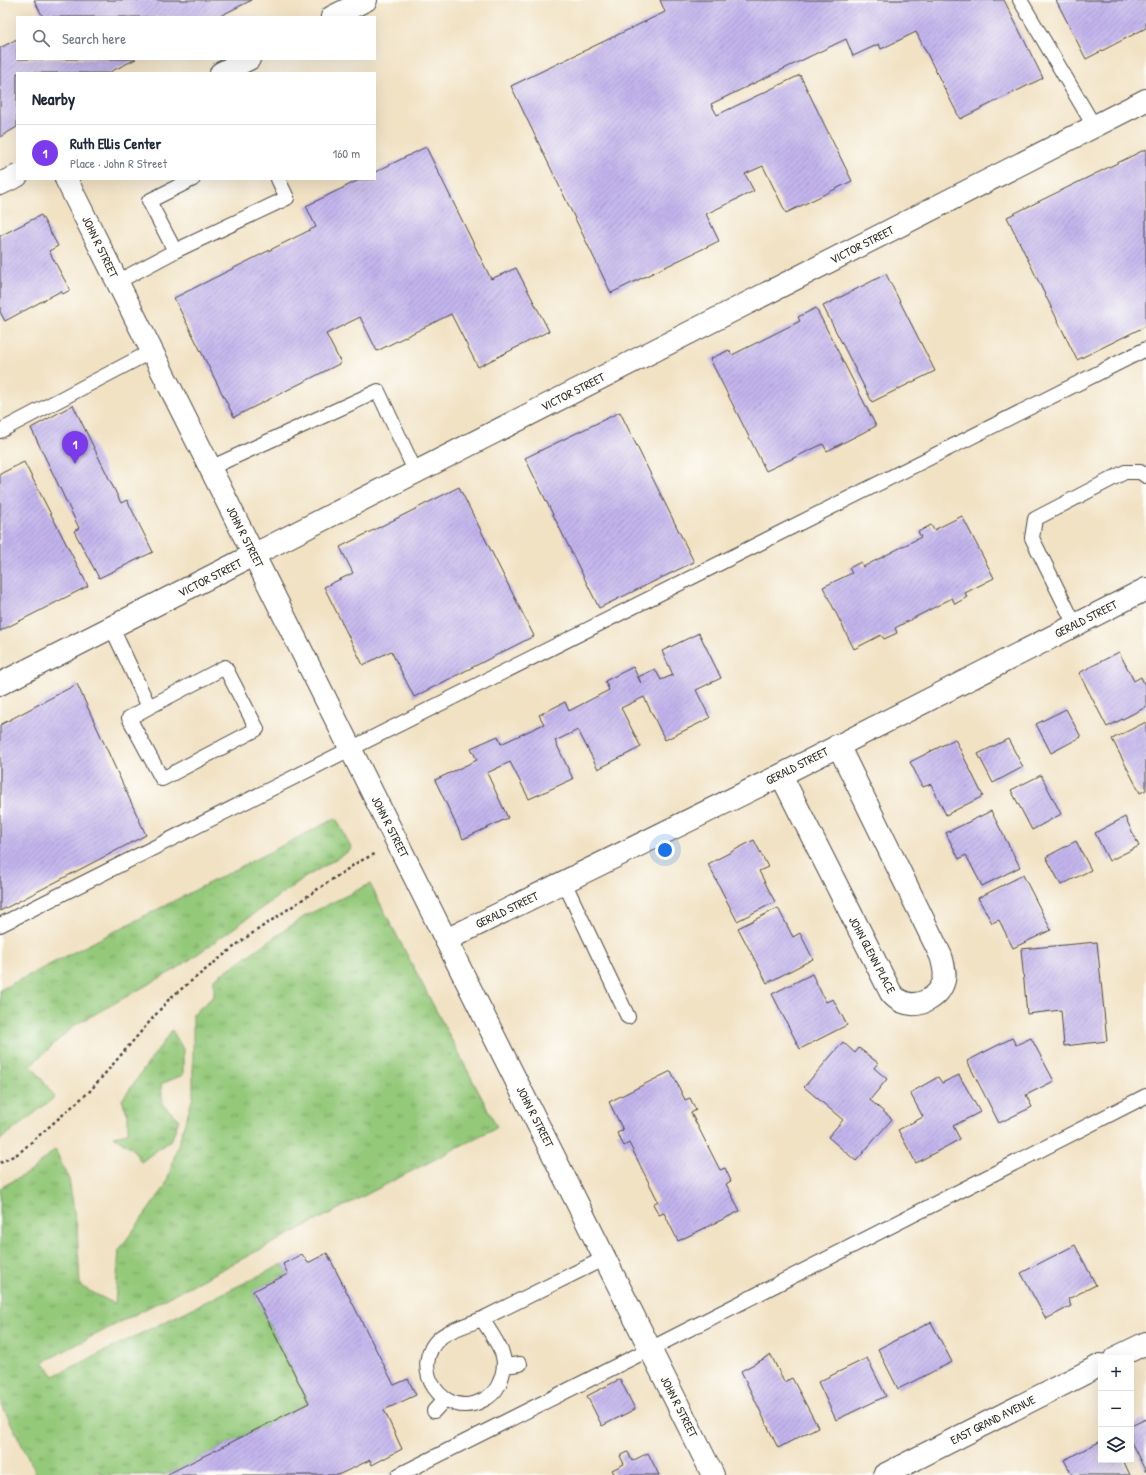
<!DOCTYPE html>
<meta charset="utf-8">
<style>
:root{--surface:#fff;--page:#f2f2f3;--text:#1f2937;--muted:#747a83;--line:#e0e1e3;--accent:#7c3aed}
body{margin:0;font-family:"Patrick Hand",sans-serif;background:var(--page);color:var(--text)}
.controls{position:absolute;right:12px;bottom:12px;display:grid;overflow:hidden;border-radius:0px;box-shadow:0 4px 16px #0002}
.controls button{width:36px;height:36px;display:grid;place-items:center;padding:0;border:0;border-bottom:1px solid var(--line);background:var(--surface);color:var(--text);font:20px sans-serif}
.you{position:absolute;left:665px;top:850px;width:14px;height:14px;margin:-10px;border:3px solid #fff;border-radius:50%;background:#1a73e8;box-shadow:0 0 0 6px #1a73e833}
.badge{display:grid;place-items:center;width:26px;height:26px;border-radius:50%;background:var(--accent);color:#fff;font-size:13px;font-weight:700}
.pin{position:absolute;translate:-50% -33px;filter:drop-shadow(0 1px 2px #0008)}
.pin::after{content:'';position:absolute;top:21px;width:14px;height:12px;background:inherit;clip-path:polygon(0 0,100% 0,50% 100%)}
.list{margin:0;padding:0;list-style:none}
h2{display:flex;justify-content:space-between;align-items:center;height:52px;margin:0;padding:0 16px;font-size:17px}
h2 small{font-size:13px;font-weight:400;color:var(--muted)}
.list li{display:grid;grid-template-columns:26px 1fr auto;gap:12px;align-items:center;box-sizing:border-box;height:56px;padding:0 16px;border-top:1px solid var(--line)}
.list b{display:block;font-size:15px;white-space:nowrap}
.list p{margin:0;font-size:13px;white-space:nowrap;color:var(--muted)}
.list em{font-size:13px;font-style:normal;color:var(--muted)}
.icon{flex:none;width:22px;height:22px;fill:none;stroke:currentColor;stroke-width:2;stroke-linecap:round;stroke-linejoin:round}
.map{position:relative;flex:none;width:1146px;height:1475px;overflow:hidden}
.search{position:absolute;background:var(--surface);box-shadow:0 4px 16px #0002;left:16px;top:16px;width:360px;height:44px;display:flex;align-items:center;gap:10px;box-sizing:border-box;padding:0 14px;border-radius:0px;color:var(--muted);font-size:15px}
.panel{position:absolute;background:var(--surface);box-shadow:0 4px 16px #0002;left:16px;top:72px;width:360px;height:108px;border-radius:0px}
.map>svg:first-child{display:block}
</style>
<div class="map">
<svg width="1146" height="1475" viewBox="0 0 1146 1475">
<defs>
<pattern id="grass-tufts" width="24" height="20" patternUnits="userSpaceOnUse"><rect width="24" height="20" fill="#94c97a"/><path d="M3 7l-1-3M5 7V3M7 7l1-3M15 17l-1-3M17 17v-4M19 17l1-3" fill="none" stroke="#79a364"/></pattern>
<pattern id="building-hatch" width="6" height="6" patternUnits="userSpaceOnUse"><rect width="6" height="6" fill="#c3b5ed"/><path d="M-1 1l2-2M0 6l6-6M5 7l2-2" fill="none" stroke="#9f93c0"/></pattern>
</defs>
<rect width="100%" height="100%" fill="#fdfcf7"/>
<filter id="ink" filterUnits="userSpaceOnUse"><feTurbulence type="fractalNoise" baseFrequency=".025" numOctaves="2"/><feDisplacementMap in="SourceGraphic" scale="8" xChannelSelector="R" yChannelSelector="G"/><feConvolveMatrix kernelMatrix="1 2 1 2 8 2 1 2 1" color-interpolation-filters="sRGB"/></filter>
<filter id="wash" filterUnits="userSpaceOnUse"><feTurbulence type="fractalNoise" baseFrequency=".012" numOctaves="4" result="noise"/><feDisplacementMap in="SourceGraphic" scale="16" xChannelSelector="R" yChannelSelector="G"/><feGaussianBlur stdDeviation="0.9" result="paint"/><feColorMatrix in="noise" values="0 0 0 0 0 0 0 0 0 0 0 0 0 0 0 0 0 1.4 0 .05"/><feComposite in="paint" operator="in"/></filter>
<g filter="url(#wash)">
<rect width="100%" height="100%" fill="#f1e2c4"/>
<path fill="url(#grass-tufts)" stroke="#607a52" d="M 336,818 L 352,849 L 301,880 L 178,968 L 75,1025 L 31,1065 L 55,1097 L 0,1140 L 0,990 Z
M 370,884 L 497,1127 L 43,1362 L 54,1376 L 283,1264 L 288,1274 L 253,1291 L 309,1403 L 166,1475 L 102,1475 L 100,1471 L 93,1475 L 37,1475 L 0,1401 L 0,1188 L 33,1170 L 55,1149 L 69,1180 L 77,1228 L 80,1286 L 115,1304 L 119,1250 L 165,1187 L 193,1097 L 193,1014 L 214,996 L 214,979 L 305,916 Z
M 172,1030 L 183,1049 L 183,1075 L 161,1084 L 163,1105 L 179,1119 L 172,1139 L 141,1162 L 132,1148 L 113,1136 L 128,1133 L 128,1115 L 122,1100 Z"/>
<g id="blocks">
<path fill="url(#building-hatch)" d="M 34,0 L 252,0 L 218,17 L 43,17 Z
M 660,0 L 1004,0 L 1043,78 L 960,119 L 916,32 L 881,49 L 879,44 L 853,56 L 846,39 L 711,104 L 717,115 L 800,75 L 852,181 L 786,213 L 763,166 L 745,174 L 754,191 L 706,214 L 719,241 L 611,293 L 511,86 L 665,12 Z
M 1056,0 L 1146,0 L 1146,28 L 1086,59 Z
M 17,39 L 17,59 L 136,59 L 108,73 L 17,73 L 17,127 L 0,137 L 0,48 Z
M 426,147 L 491,279 L 516,268 L 549,331 L 478,367 L 451,314 L 377,351 L 360,317 L 326,334 L 341,363 L 234,417 L 174,298 L 316,227 L 306,206 L 361,179 L 375,179 L 375,172 Z
M 1146,149 L 1146,326 L 1077,360 L 1007,217 Z
M 41,215 L 58,246 L 49,251 L 70,290 L 63,294 L 61,291 L 5,321 L 0,312 L 0,236 Z
M 886,274 L 935,371 L 872,402 L 823,306 Z
M 816,308 L 876,426 L 827,451 L 823,444 L 766,471 L 710,359 L 729,350 L 732,355 L 800,321 L 798,317 Z
M 73,405 L 121,503 L 127,500 L 153,552 L 99,578 L 74,531 L 79,528 L 31,428 Z
M 620,412 L 694,562 L 599,608 L 525,458 Z
M 24,462 L 88,586 L 0,631 L 0,474 Z
M 459,487 L 534,636 L 414,697 L 391,651 L 363,665 L 324,587 L 353,573 L 340,547 Z
M 962,516 L 994,578 L 965,593 L 967,597 L 955,604 L 952,598 L 895,628 L 897,633 L 884,639 L 881,635 L 854,649 L 823,587 L 852,573 L 849,568 L 861,562 L 863,567 L 921,537 L 918,532 L 931,525 L 934,530 Z
M 699,633 L 721,678 L 696,690 L 710,718 L 665,740 L 644,697 L 621,708 L 641,747 L 598,769 L 578,730 L 555,741 L 573,779 L 529,799 L 510,762 L 487,773 L 508,818 L 463,839 L 435,780 L 477,760 L 471,748 L 498,736 L 501,744 L 544,724 L 539,715 L 565,702 L 569,711 L 609,690 L 605,681 L 633,667 L 641,683 L 638,677 L 655,669 L 661,680 L 673,675 L 662,651 Z
M 1119,652 L 1134,681 L 1141,677 L 1146,688 L 1146,707 L 1107,727 L 1079,673 Z
M 77,684 L 146,835 L 0,911 L 0,725 Z
M 1066,709 L 1081,737 L 1051,753 L 1036,724 Z
M 1146,722 L 1146,790 L 1140,793 L 1112,739 Z
M 955,739 L 983,796 L 946,815 L 931,784 L 923,787 L 910,762 Z
M 1008,739 L 1023,767 L 993,783 L 978,754 Z
M 1041,775 L 1061,814 L 1032,830 L 1011,790 Z
M 991,811 L 1020,867 L 982,886 L 966,855 L 959,859 L 946,833 Z
M 1125,817 L 1139,846 L 1109,861 L 1095,833 Z
M 754,840 L 768,867 L 759,871 L 775,902 L 737,921 L 708,864 Z
M 1076,841 L 1091,870 L 1061,885 L 1046,857 Z
M 1023,875 L 1051,930 L 1013,948 L 999,920 L 992,923 L 978,898 Z
M 778,908 L 793,937 L 800,933 L 813,959 L 767,983 L 738,928 Z
M 1097,942 L 1107,1041 L 1064,1046 L 1061,1010 L 1027,1014 L 1021,949 Z
M 812,974 L 826,1002 L 833,999 L 847,1025 L 800,1049 L 772,994 Z
M 1012,1038 L 1016,1045 L 1031,1038 L 1054,1081 L 1026,1095 L 1032,1107 L 999,1123 L 967,1061 Z
M 843,1042 L 855,1053 L 859,1048 L 878,1063 L 874,1068 L 887,1079 L 870,1100 L 892,1119 L 856,1161 L 828,1137 L 843,1120 L 804,1087 Z
M 671,1071 L 685,1100 L 690,1098 L 696,1110 L 691,1113 L 720,1170 L 725,1168 L 731,1181 L 726,1184 L 740,1211 L 678,1241 L 664,1213 L 659,1215 L 653,1204 L 658,1201 L 629,1143 L 624,1146 L 617,1133 L 623,1130 L 609,1102 Z
M 959,1075 L 980,1112 L 953,1126 L 960,1139 L 916,1163 L 898,1130 L 923,1117 L 910,1093 L 938,1077 L 942,1083 Z
M 1075,1245 L 1096,1285 L 1068,1299 L 1071,1306 L 1046,1319 L 1021,1273 Z
M 327,1253 L 394,1385 L 408,1379 L 416,1395 L 384,1410 L 402,1449 L 372,1465 L 370,1460 L 338,1475 L 166,1475 L 309,1403 L 253,1291 L 288,1274 L 283,1264 L 302,1254 L 308,1263 Z
M 931,1322 L 952,1362 L 898,1389 L 878,1349 Z
M 771,1355 L 784,1382 L 792,1378 L 818,1427 L 778,1448 L 741,1371 Z
M 867,1358 L 886,1396 L 836,1420 L 818,1382 Z
M 620,1379 L 635,1409 L 602,1426 L 587,1396 Z
M 1146,1419 L 1146,1472 L 1131,1442 L 1131,1426 Z
M 1101,1441 L 1101,1460 L 1123,1460 L 1130,1475 L 1072,1475 L 1064,1460 Z
M 628,1452 L 632,1461 L 648,1453 L 659,1475 L 615,1475 L 612,1470 L 624,1464 L 620,1456 Z"/>
</g>
</g>
<g filter="url(#ink)">
<use href="#blocks" fill-opacity="0" stroke="#494642" stroke-width="1"/>
<g fill="none" stroke-linecap="round" stroke-linejoin="round">
<g stroke="#494642" stroke-width="16">
<path id="service" d="M 1020,0 L 1094,126
M 175,251 L 149,201 L 193,179
M 117,282 L 175,251 L 287,198 L 278,179
M 0,431 L 152,351
M 210,468 L 378,391 L 416,473
M 1075,625 L 1032,538 L 1035,519 L 1125,472 L 1140,472 L 1146,476
M 112,628 L 149,707 L 225,667 L 257,729 L 162,779 L 129,718 L 149,707
M 564,882 L 628,1017
M 0,925 L 1146,349
M 482,1319 C 489,1330 497,1341 502,1353 C 506,1364 503,1376 498,1386 C 495,1392 489,1397 483,1400 C 444,1422 406,1366 441,1337 C 449,1330 472,1323 482,1319 Z
M 482,1319 L 605,1258
M 504,1366 L 520,1364
M 434,1411 L 445,1399
M 399,1475 L 650,1349 L 1146,1096"/>
</g>
<g stroke="#494642" stroke-width="24">
<path id="minor" d="M 0,684 L 1146,100
M 781,775 L 891,993 C 894,997 898,1000 903,1002 C 919,1009 940,997 944,980 C 946,972 943,963 941,956 L 838,745
M 446,940 L 781,775 L 1146,589
M 1115,1358 L 1146,1343
M 884,1475 L 1101,1365"/>
</g>
<g stroke="#494642" stroke-width="24">
<path id="tertiary" d="M 332,17 L 366,0
M 221,73 L 249,59
M 66,179 L 713,1475
M 0,184 L 17,176"/>
</g>
<path stroke="#494642" stroke-width="2.5" stroke-dasharray="3 3" stroke-linecap="butt" d="M 0,1163 L 19,1153 L 90,1091 L 170,998 L 244,939 L 358,862 L 375,854"/>
<use href="#service" stroke="#fff" stroke-width="14"/>
<use href="#minor" stroke="#fff" stroke-width="22"/>
<use href="#tertiary" stroke="#fff" stroke-width="22"/>
</g>
</g>
<g text-anchor="middle" stroke-width="3" stroke-linejoin="round" paint-order="stroke">
<g font-size="12" fill="#2b2b2b" stroke="#fdfcf7">
<text transform="translate(862 245) rotate(-27)" y="4">VICTOR STREET</text>
<text transform="translate(100 247) rotate(64)" y="4">JOHN R STREET</text>
<text transform="translate(573 392) rotate(-27)" y="4">VICTOR STREET</text>
<text transform="translate(245 537) rotate(63)" y="4">JOHN R STREET</text>
<text transform="translate(210 578) rotate(-27)" y="4">VICTOR STREET</text>
<text transform="translate(1086 619) rotate(-27)" y="4">GERALD STREET</text>
<text transform="translate(797 766) rotate(-27)" y="4">GERALD STREET</text>
<text transform="translate(390 827) rotate(63)" y="4">JOHN R STREET</text>
<text transform="translate(507 910) rotate(-26)" y="4">GERALD STREET</text>
<text transform="translate(872 955) rotate(62)" y="4">JOHN GLENN PLACE</text>
<text transform="translate(535 1117) rotate(63)" y="4">JOHN R STREET</text>
<text transform="translate(679 1407) rotate(63)" y="4">JOHN R STREET</text>
<text transform="translate(993 1420) rotate(-27)" y="4">EAST GRAND AVENUE</text>
</g>
</g>
</svg>
<div class="controls">
<button>+</button>
<button>−</button>
<button><svg class="icon" aria-label="layers" viewBox="0 0 24 24"><path d="M12 4l9 5-9 5-9-5zM3 14l9 5 9-5"/></svg></button>
</div>
<div class="you"></div>
<div class="pin badge" style="left:75px;top:464px">1</div>
<div class="search"><svg class="icon" aria-label="search" viewBox="0 0 24 24"><circle cx="10" cy="10" r="6"/><path d="M15 15l6 6"/></svg>Search here</div>
<section class="panel">
<h2>Nearby<small></small></h2>
<ul class="list">
<li><span class="badge">1</span><div><b>Ruth Ellis Center</b><p>Place · John R Street</p></div><em>160 m</em></li>
</ul>
</section>
</div>
